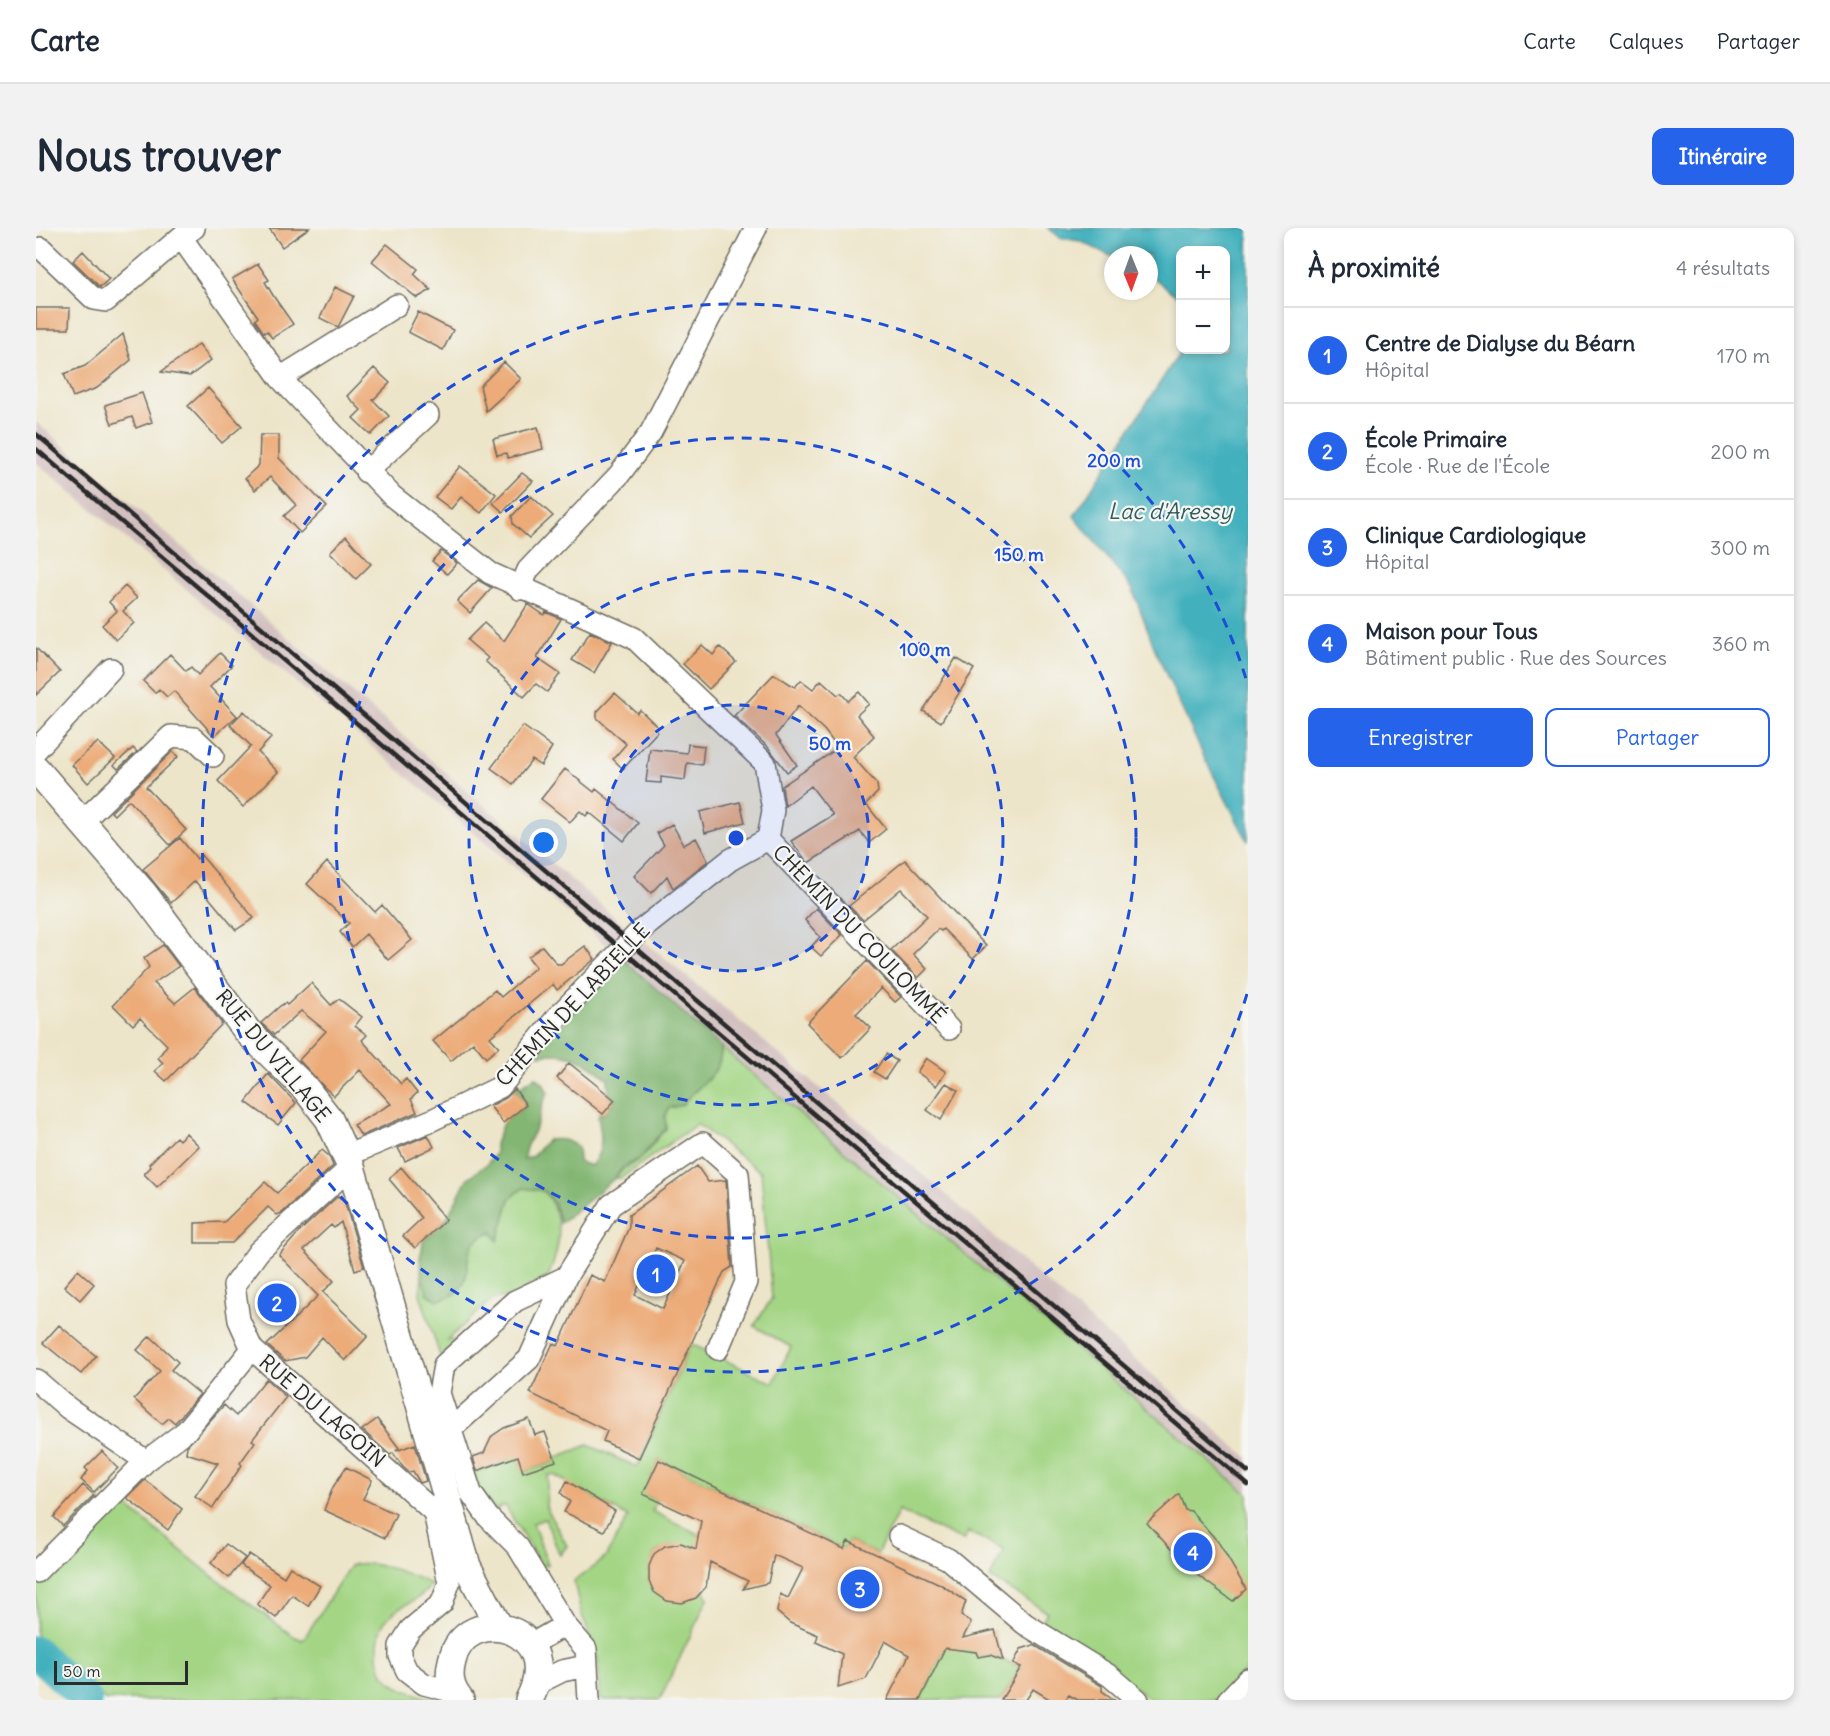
<!DOCTYPE html>
<html lang="fr">
<meta charset="utf-8">
<style>
:root{--surface:#fff;--page:#f2f2f3;--text:#1f2937;--muted:#747a83;--line:#e0e1e3;--accent:#2563eb}
body{margin:0;font-family:Delius,sans-serif;background:var(--page);color:var(--text)}
.controls{position:absolute;right:18px;top:18px;display:grid;overflow:hidden;border-radius:12px;box-shadow:0 3px 9px #0003}
.controls button{width:54px;height:54px;display:grid;place-items:center;padding:0;border:0;border-bottom:2px solid var(--line);background:var(--surface);color:var(--text);font:30px sans-serif}
.compass{position:absolute;left:1068px;top:18px;width:54px;height:54px;border-radius:50%;background:var(--surface);box-shadow:0 3px 9px #0003;rotate:179deg}
.scale{position:absolute;left:18px;bottom:15px;width:134px;box-sizing:border-box;padding-left:6px;border:3px solid #2b2b2b;border-top:0;font-size:16px;line-height:21px;white-space:nowrap;color:#2b2b2b;-webkit-text-stroke:4px #f6f6f2;paint-order:stroke}
.you{position:absolute;left:508px;top:615px;width:21px;height:21px;margin:-15px;border:4px solid #fff;border-radius:50%;background:#1a73e8;box-shadow:0 0 0 9px #1a73e833}
.badge{display:grid;place-items:center;width:39px;height:39px;border-radius:50%;background:var(--accent);color:#fff;font-size:20px;font-weight:700}
.pin{position:absolute;translate:-50% -50%;border:3px solid #fff;box-shadow:0 2px 6px #0006}
.list{margin:0;padding:0;list-style:none}
h2{display:flex;justify-content:space-between;align-items:center;height:78px;margin:0;padding:0 24px;font-size:26px}
h2 small{font-size:20px;font-weight:400;color:var(--muted)}
.list li{display:grid;grid-template-columns:39px 1fr auto;gap:18px;align-items:center;box-sizing:border-box;height:96px;padding:0 24px;border-top:2px solid var(--line)}
.list b{display:block;font-size:22px;white-space:nowrap}
.list p{margin:0;font-size:20px;white-space:nowrap;color:var(--muted)}
.list em{font-size:20px;font-style:normal;color:var(--muted)}
.actions{display:flex;gap:12px;padding:18px 24px}
.actions a{flex:1;padding:14px 0;border:2px solid var(--accent);border-radius:12px;text-align:center;font-size:21px;color:var(--accent)}
.actions .main{background:var(--accent);color:#fff}
.map{position:relative;flex:none;width:1212px;height:1472px;overflow:hidden;border-radius:12px}
header{display:flex;align-items:center;gap:36px;box-sizing:border-box;height:84px;padding:0 30px;background:var(--surface);border-bottom:2px solid var(--line)}
header strong{font-size:28px}
nav{display:flex;gap:33px;margin-inline-start:auto;font-size:21px}
.intro{display:flex;align-items:center;justify-content:space-between;box-sizing:border-box;height:144px;padding:0 36px}
h1{margin:0;font-size:42px}
.button{padding:15px 27px;border-radius:12px;background:var(--accent);color:#fff;font-size:21px;font-weight:700}
main{display:flex;gap:36px;padding:0 36px}
aside{flex:1;background:var(--surface);border-radius:12px;box-shadow:0 3px 9px #0003}
.map>svg:first-child{display:block}
</style>
<header>
<strong>Carte</strong>
<nav><a>Carte</a><a>Calques</a><a>Partager</a></nav>
</header>
<div class="intro"><h1>Nous trouver</h1><a class="button">Itinéraire</a></div>
<main>
<div class="map">
<svg width="1212" height="1472" viewBox="0 0 1212 1472">
<rect width="100%" height="100%" fill="#f6f6f2"/>
<filter id="ink" filterUnits="userSpaceOnUse"><feTurbulence type="fractalNoise" baseFrequency=".0167" numOctaves="2"/><feDisplacementMap in="SourceGraphic" scale="12" xChannelSelector="R" yChannelSelector="G"/><feConvolveMatrix kernelMatrix="1 2 1 2 8 2 1 2 1" color-interpolation-filters="sRGB"/></filter>
<filter id="wash" filterUnits="userSpaceOnUse"><feTurbulence type="fractalNoise" baseFrequency=".008" numOctaves="4" result="noise"/><feDisplacementMap in="SourceGraphic" scale="24" xChannelSelector="R" yChannelSelector="G"/><feGaussianBlur stdDeviation="1.35" result="paint"/><feColorMatrix in="noise" values="0 0 0 0 0 0 0 0 0 0 0 0 0 0 0 0 0 1.4 0 .05"/><feComposite in="paint" operator="in"/></filter>
<g filter="url(#wash)">
<rect width="100%" height="100%" fill="#ede5c9"/>
<path fill="#d2bfbf" d="M 0,194 L 594,702 L 576,722 L 0,234 Z
M 607,712 L 891,950 L 1212,1230 L 1212,1266 L 685,819 L 589,733 Z"/>
<path fill="#a3d584" stroke="#678058" stroke-width="1.5" d="M 685,819 L 1212,1266 L 1212,1440 L 1181,1472 L 1115,1472 L 1066,1435 L 1004,1397 L 1011,1384 L 954,1350 L 968,1321 L 932,1304 L 927,1313 L 863,1283 L 841,1326 L 812,1313 L 808,1321 L 623,1232 L 608,1266 L 621,1273 L 616,1283 L 662,1306 L 664,1313 L 658,1320 C 641,1314 631,1316 618,1326 L 613,1342 L 613,1353 L 617,1361 L 668,1361 L 672,1370 L 624,1472 L 565,1472 L 562,1432 L 544,1381 L 538,1353 L 569,1330 L 592,1289 L 518,1247 L 512,1247 L 510,1279 L 531,1318 L 524,1327 L 509,1291 L 497,1295 L 512,1337 L 505,1338 L 469,1277 L 459,1282 L 444,1262 L 437,1244 L 472,1232 L 481,1225 L 488,1244 L 520,1233 L 519,1230 L 552,1217 L 601,1239 L 655,1116 L 737,1155 L 755,1119 L 718,1098 L 736,1070 L 725,944 L 661,896 L 585,950 L 579,950 C 587,939 595,937 605,930 C 615,922 620,909 630,901 L 629,888 L 633,880 L 646,877 C 661,856 686,849 685,819 Z
M 487,960 L 508,963 C 529,991 525,1018 512,1049 L 478,1068 L 457,1071 L 411,1112 L 425,1113 L 404,1128 L 384,1066 L 386,1050 L 392,1066 L 402,1072 L 420,1066 L 436,1015 L 446,1007 L 457,1004 L 462,1012 L 474,971 Z
M 81,1270 L 175,1347 L 257,1408 L 267,1412 L 314,1338 C 331,1329 379,1347 395,1357 C 380,1377 366,1374 351,1391 C 344,1398 343,1407 342,1417 C 339,1458 369,1462 400,1472 L 69,1472 L 0,1409 L 0,1352 Z
M 910,1418 L 940,1424 L 942,1429 L 954,1427 L 985,1439 L 965,1472 L 884,1472 Z"/>
<path fill="#82b672" stroke="#56704e" stroke-width="1.5" d="M 589,733 L 685,819 C 686,849 661,856 646,877 L 633,880 L 629,888 L 630,901 L 620,910 L 605,930 L 587,939 L 579,950 L 524,995 L 518,976 L 508,963 L 487,960 L 474,971 L 462,1013 L 456,1004 C 418,1015 442,1047 420,1065 C 416,1069 408,1070 402,1072 L 392,1066 L 386,1050 L 384,1030 L 388,1012 L 410,992 L 431,951 L 451,936 L 459,926 L 459,916 L 467,895 L 490,877 L 479,861 L 500,849 L 507,855 L 512,865 C 505,875 505,885 501,896 C 496,909 488,917 488,931 L 497,928 L 511,912 C 524,911 532,911 542,920 L 543,934 L 555,938 C 568,922 566,908 562,888 L 564,884 L 567,887 L 571,882 L 568,879 L 570,876 L 574,879 L 579,872 L 573,867 L 572,851 C 549,831 534,823 503,827 L 503,819 Z"/>
<path fill="#42b1bd" stroke="#366e74" stroke-width="1.5" d="M 1012,0 L 1212,0 L 1212,614 L 1167,527 L 1120,424 L 1096,360 L 1038,288 L 1145,122 L 1190,122 L 1190,22 L 1144,22 L 1144,71 L 1113,46 L 1113,27 L 1077,29 L 1044,13 L 1025,10 Z"/>
<g fill="none" stroke-linecap="round" stroke-linejoin="round">
<path stroke="#42b1bd" stroke-width="32" d="M 0,1424 L 50,1472"/>
</g>
<g id="blocks">
<path fill="#ecab78" fill-rule="evenodd" d="M 233,0 L 273,0 L 246,19 Z
M 351,16 L 382,41 L 378,46 L 395,62 L 381,70 L 336,33 Z
M 47,23 L 73,51 L 64,59 L 37,33 Z
M 222,36 L 233,52 L 229,54 L 238,69 L 257,96 L 236,110 L 231,103 L 228,105 L 219,92 L 222,89 L 196,51 Z
M 299,59 L 318,68 L 302,99 L 284,90 Z
M 0,80 L 34,80 L 33,101 L 0,101 Z
M 382,84 L 417,102 L 407,122 L 372,104 Z
M 87,106 L 95,132 L 61,160 L 37,169 L 28,146 L 49,138 Z
M 163,116 L 175,132 L 154,148 L 125,144 Z
M 468,134 L 485,151 L 450,183 L 444,158 Z
M 338,140 L 354,155 L 337,172 L 353,188 L 335,207 L 317,190 L 325,182 L 311,168 Z
M 172,160 L 206,198 L 186,215 L 152,178 Z
M 106,165 L 116,194 L 100,200 L 96,189 L 76,196 L 69,177 Z
M 502,199 L 507,221 L 472,230 L 470,225 L 461,227 L 457,211 Z
M 224,207 L 243,207 L 243,230 L 291,279 L 264,305 L 248,288 L 260,277 L 234,249 L 219,262 L 209,250 L 223,237 Z
M 424,238 L 460,266 L 445,285 L 425,269 L 415,281 L 399,269 Z
M 486,245 L 497,253 L 467,284 L 457,275 Z
M 495,268 L 517,288 L 493,310 L 477,296 L 476,288 Z
M 310,308 L 335,336 L 320,351 L 294,324 Z
M 405,323 L 421,335 L 411,346 L 396,333 Z
M 442,352 L 456,360 L 434,385 L 421,373 Z
M 89,358 L 101,370 L 87,383 L 98,395 L 80,412 L 66,397 L 81,383 L 73,374 Z
M 492,376 L 508,387 L 510,384 L 525,391 L 501,430 L 524,446 L 511,464 L 500,456 L 488,469 L 449,433 L 452,430 L 431,412 L 448,395 L 468,413 Z
M 554,404 L 576,414 L 558,445 L 536,432 Z
M 666,417 L 677,427 L 684,419 L 700,434 L 673,461 L 647,436 Z
M 0,420 L 24,444 L 0,467 Z
M 184,425 L 196,437 L 174,459 L 201,488 L 178,508 L 138,463 L 131,469 L 123,461 L 119,465 L 107,453 L 134,426 L 150,443 L 155,439 L 162,447 Z
M 920,430 L 938,441 L 905,494 L 887,483 Z
M 738,446 L 759,459 L 765,452 L 777,461 L 785,452 L 802,467 L 805,465 L 812,473 L 823,464 L 833,476 L 821,487 L 838,508 L 817,529 L 841,556 L 842,564 L 830,576 L 850,601 L 833,615 L 824,603 L 772,635 L 755,613 L 797,587 L 775,558 L 749,578 L 746,558 L 802,520 L 788,502 L 762,478 L 740,507 L 761,537 L 751,544 L 732,519 L 698,488 Z
M 579,465 L 601,485 L 604,482 L 621,498 L 621,504 L 587,541 L 577,531 L 590,516 L 561,490 L 561,484 Z
M 208,483 L 235,510 L 222,524 L 242,544 L 207,579 L 182,553 L 215,518 L 194,497 Z
M 487,498 L 516,519 L 505,538 L 496,532 L 477,556 L 455,540 Z
M 62,514 L 79,530 L 52,555 L 36,537 Z
M 652,516 L 668,518 L 666,537 L 651,535 L 649,552 L 625,549 L 625,555 L 610,554 L 614,521 L 651,525 Z
M 97,520 L 101,524 L 82,541 L 78,537 Z
M 137,523 L 142,529 L 110,559 L 150,602 L 134,617 L 93,572 L 78,587 L 75,584 Z
M 529,541 L 558,564 L 560,561 L 602,595 L 588,613 L 553,584 L 550,588 L 544,583 L 534,594 L 505,571 Z
M 704,574 L 709,594 L 669,605 L 664,584 Z
M 636,596 L 648,617 L 660,610 L 672,633 L 637,660 L 631,648 L 615,665 L 598,648 L 628,617 L 621,605 Z
M 144,610 L 161,631 L 165,627 L 218,690 L 200,702 L 159,653 L 135,675 L 107,641 Z
M 869,632 L 950,718 L 937,731 L 907,701 L 905,703 L 902,701 L 877,726 L 891,741 L 882,750 L 855,722 L 891,688 L 865,661 L 827,692 L 813,678 Z
M 291,634 L 339,684 L 346,677 L 376,712 L 352,732 L 330,706 L 316,719 L 304,704 L 313,695 L 271,656 Z
M 780,680 L 806,707 L 785,728 L 775,719 L 784,709 L 769,692 Z
M 127,717 L 143,738 L 118,755 L 139,775 L 159,759 L 186,796 L 130,853 L 119,843 L 127,835 L 122,830 L 131,817 L 104,790 L 97,797 L 77,777 L 113,739 L 108,730 Z
M 506,718 L 521,736 L 525,736 L 549,718 L 559,731 L 521,762 L 517,756 L 454,809 L 463,819 L 450,830 L 437,814 L 415,833 L 397,813 L 459,762 L 465,769 L 500,739 L 492,729 Z
M 831,733 L 865,769 L 859,774 L 845,760 L 820,786 L 835,800 L 806,830 L 771,795 Z
M 275,755 L 295,777 L 303,771 L 326,789 L 319,798 L 331,807 L 326,812 L 365,856 L 370,851 L 381,865 L 375,871 L 381,884 L 325,908 L 318,897 L 355,876 L 324,842 L 298,868 L 288,859 L 263,832 L 290,803 L 265,783 L 238,807 L 225,795 L 244,778 L 249,775 L 251,777 Z
M 850,826 L 861,833 L 849,851 L 838,844 Z
M 890,830 L 910,844 L 900,858 L 881,844 Z
M 533,835 L 579,872 L 567,886 L 521,850 Z
M 232,846 L 260,875 L 242,897 L 210,874 Z
M 910,855 L 922,862 L 905,892 L 891,882 Z
M 479,861 L 490,877 L 467,895 L 454,878 L 470,870 Z
M 150,905 L 163,918 L 121,959 L 108,946 L 115,939 L 113,936 L 140,909 L 143,912 Z
M 392,907 L 398,919 L 369,933 L 362,920 Z
M 286,922 L 293,928 L 297,938 L 246,985 L 241,987 L 232,979 L 196,1015 L 159,1015 L 159,995 L 188,994 L 229,954 L 241,965 Z
M 661,938 L 672,954 L 690,952 L 696,1039 L 688,1044 L 603,1230 L 567,1213 L 571,1203 L 494,1165 L 517,1115 L 522,1118 L 554,1047 L 569,1054 L 593,999 L 593,987 ZM 620,1020 L 649,1033 L 627,1081 L 599,1067 Z
M 365,939 L 410,992 L 379,1020 L 367,1008 L 386,990 L 353,951 Z
M 302,968 L 309,975 L 328,1039 L 319,1042 L 305,994 L 298,1000 L 295,997 L 268,1022 L 298,1053 L 287,1064 L 332,1108 L 309,1133 L 286,1109 L 269,1129 L 249,1133 L 231,1117 L 282,1068 L 243,1027 L 264,1003 Z
M 42,1042 L 58,1056 L 44,1072 L 28,1058 Z
M 23,1097 L 60,1128 L 45,1146 L 7,1115 Z
M 114,1108 L 142,1134 L 135,1142 L 164,1166 L 139,1195 L 133,1190 L 126,1196 L 98,1171 L 124,1143 L 101,1122 Z
M 230,1151 L 250,1169 L 216,1212 L 219,1214 L 204,1235 L 206,1237 L 177,1280 L 159,1268 L 182,1235 L 150,1225 L 151,1218 L 188,1177 L 200,1188 Z
M 341,1191 L 363,1220 L 360,1223 L 379,1216 L 390,1253 L 384,1255 L 377,1243 L 373,1244 L 367,1239 L 357,1225 L 354,1227 L 326,1202 Z
M 493,1191 L 499,1207 L 509,1204 L 520,1233 L 487,1244 L 482,1228 L 441,1243 L 437,1229 L 448,1225 L 456,1208 L 468,1200 Z
M 66,1223 L 82,1240 L 58,1264 L 45,1252 L 52,1243 L 49,1240 Z
M 623,1232 L 808,1321 L 812,1313 L 904,1356 L 930,1373 L 925,1388 L 935,1394 L 927,1410 L 959,1402 L 967,1432 L 954,1427 L 942,1429 L 940,1424 L 909,1420 L 884,1472 L 851,1472 L 873,1427 L 849,1413 L 830,1451 L 802,1460 L 806,1426 L 780,1414 L 782,1407 L 754,1395 L 741,1384 L 744,1366 L 752,1370 L 767,1340 L 738,1327 L 732,1355 L 707,1361 L 712,1353 L 674,1334 L 670,1359 L 660,1370 L 646,1375 L 631,1373 L 618,1364 L 613,1353 L 613,1338 L 618,1326 L 629,1318 L 645,1315 L 660,1321 L 665,1293 L 607,1266 Z
M 310,1239 L 336,1252 L 327,1271 L 360,1286 L 349,1310 L 288,1282 L 297,1259 Z
M 109,1252 L 146,1281 L 132,1302 L 91,1270 Z
M 531,1253 L 579,1283 L 568,1303 L 528,1284 L 534,1274 L 525,1265 Z
M 47,1257 L 58,1267 L 27,1298 L 18,1289 Z
M 1143,1266 L 1149,1282 L 1155,1283 L 1183,1315 L 1210,1361 L 1197,1373 L 1153,1341 L 1111,1295 Z
M 190,1316 L 209,1330 L 193,1350 L 175,1335 Z
M 213,1326 L 248,1349 L 254,1339 L 284,1358 L 272,1378 L 256,1367 L 240,1390 L 221,1376 L 234,1357 L 205,1337 Z
M 998,1417 L 1066,1458 L 1066,1463 L 1079,1472 L 1042,1472 L 1033,1467 L 1029,1472 L 1015,1472 L 997,1461 L 990,1472 L 965,1472 L 985,1439 L 977,1436 L 985,1421 Z"/>
</g>
</g>
<g filter="url(#ink)">
<use href="#blocks" fill-opacity="0" stroke="#6f6c62" stroke-width="1.5"/>
<g fill="none" stroke-linecap="round" stroke-linejoin="round">
<g stroke="#6f6c62" stroke-width="24">
<path id="minor" d="M 158,0 L 145,9 L 244,150 L 356,268 L 454,345 L 598,410 L 729,535 L 737,582 L 732,611 L 694,632 L 605,702 L 522,788 L 464,859 L 396,892 L 310,928
M 5,20 L 58,71 L 70,73 L 145,9
M 244,150 L 361,77
M 330,244 L 392,187
M 484,361 L 492,342 L 583,247 L 615,204 L 720,0
M 0,522 L 75,441
M 46,594 L 135,508 L 158,510 L 177,528
M 732,611 L 913,801
M 315,939 L 223,1023 L 198,1057 L 203,1092 L 216,1121 L 398,1284 L 413,1355 L 406,1375 L 374,1402 L 364,1418 L 364,1428 L 371,1443 L 388,1456 L 418,1464
M 0,1152 L 32,1180 L 110,1233
M 415,1201 L 493,1131 L 530,1049
M 863,1308 L 912,1331 L 989,1396 L 1074,1448 L 1102,1472
M 0,1344 L 110,1233 L 150,1203 L 216,1121
M 494,1417 L 529,1397
M 502,1455 L 526,1443 L 550,1438
M 553,1472 L 550,1421 L 529,1397 L 482,1319 L 452,1289 L 435,1265 L 403,1165 L 408,1137 L 479,1073 L 530,1049 L 575,977 L 667,915 L 702,946 L 710,1054 L 682,1121
M 1192,1472 L 1212,1451"/>
</g>
<g stroke="#6f6c62" stroke-width="30">
<path id="major" d="M 0,541 L 108,666 L 212,804 L 269,860 L 293,891 L 315,939 L 431,1338 L 463,1399
M 424,1472 C 414,1460 412,1448 416,1433 C 429,1372 531,1399 493,1472"/>
</g>
<use href="#minor" stroke="#fff" stroke-width="21"/>
<use href="#major" stroke="#fff" stroke-width="27"/>
<path stroke="#2b2b2b" stroke-width="4.5" d="M 0,206 L 1212,1244
M 0,221 L 1212,1257"/>
</g>
</g>
<circle cx="700" cy="610" r="133" fill="#1d4ed8" fill-opacity=".12"/>
<g fill="none" stroke="#1d4ed8" stroke-width="3" stroke-dasharray="10 8">
<circle cx="700" cy="610" r="133"/>
<circle cx="700" cy="610" r="267"/>
<circle cx="700" cy="610" r="400"/>
<path d="M1211 766A534 534 0 1 1 1211 454"/>
</g>
<g text-anchor="middle" stroke-width="4.5" stroke-linejoin="round" paint-order="stroke">
<g font-size="21" fill="#2b2b2b" stroke="#f6f6f2">
<text transform="translate(823 706) rotate(46)" y="7">CHEMIN DU COULOMMÉ</text>
<text transform="translate(537 777) rotate(-47)" y="7">CHEMIN DE LABIELLE</text>
<text transform="translate(237 828) rotate(50)" y="7">RUE DU VILLAGE</text>
<text transform="translate(286 1183) rotate(41)" y="7">RUE DU LAGOIN</text>
</g>
<g font-size="22" font-style="italic" fill="#335a5e" stroke="#f6f6f2">
<text x="1134" y="291">Lac d'Aressy</text>
</g>
</g>
<circle cx="700" cy="610" r="9" fill="#1d4ed8" stroke="#f6f6f2" stroke-width="3"/>
<g font-size="18" text-anchor="middle" font-weight="bold" fill="#1d4ed8" stroke="#f6f6f2" stroke-width="4.5" stroke-linejoin="round" paint-order="stroke">
<text x="1078" y="239">200 m</text>
<text x="983" y="333">150 m</text>
<text x="889" y="428">100 m</text>
<text x="794" y="522">50 m</text>
</g>
</svg>
<div class="controls">
<button>+</button>
<button>−</button>
</div>
<svg class="compass" viewBox="-18 -18 36 36"><path d="M0-13l5 13h-10z" fill="#e53935"/><path d="M0 13l5-13h-10z" fill="#747a83"/></svg>
<div class="scale">50 m</div>
<div class="you"></div>
<div class="pin badge" style="left:620px;top:1046px">1</div>
<div class="pin badge" style="left:241px;top:1075px">2</div>
<div class="pin badge" style="left:824px;top:1361px">3</div>
<div class="pin badge" style="left:1157px;top:1324px">4</div>
</div>
<aside>
<h2>À proximité<small>4 résultats</small></h2>
<ul class="list">
<li><span class="badge">1</span><div><b>Centre de Dialyse du Béarn</b><p>Hôpital</p></div><em>170 m</em></li>
<li><span class="badge">2</span><div><b>École Primaire</b><p>École · Rue de l'École</p></div><em>200 m</em></li>
<li><span class="badge">3</span><div><b>Clinique Cardiologique</b><p>Hôpital</p></div><em>300 m</em></li>
<li><span class="badge">4</span><div><b>Maison pour Tous</b><p>Bâtiment public · Rue des Sources</p></div><em>360 m</em></li>
</ul>
<div class="actions"><a class="main">Enregistrer</a><a>Partager</a></div>
</aside>
</main>
